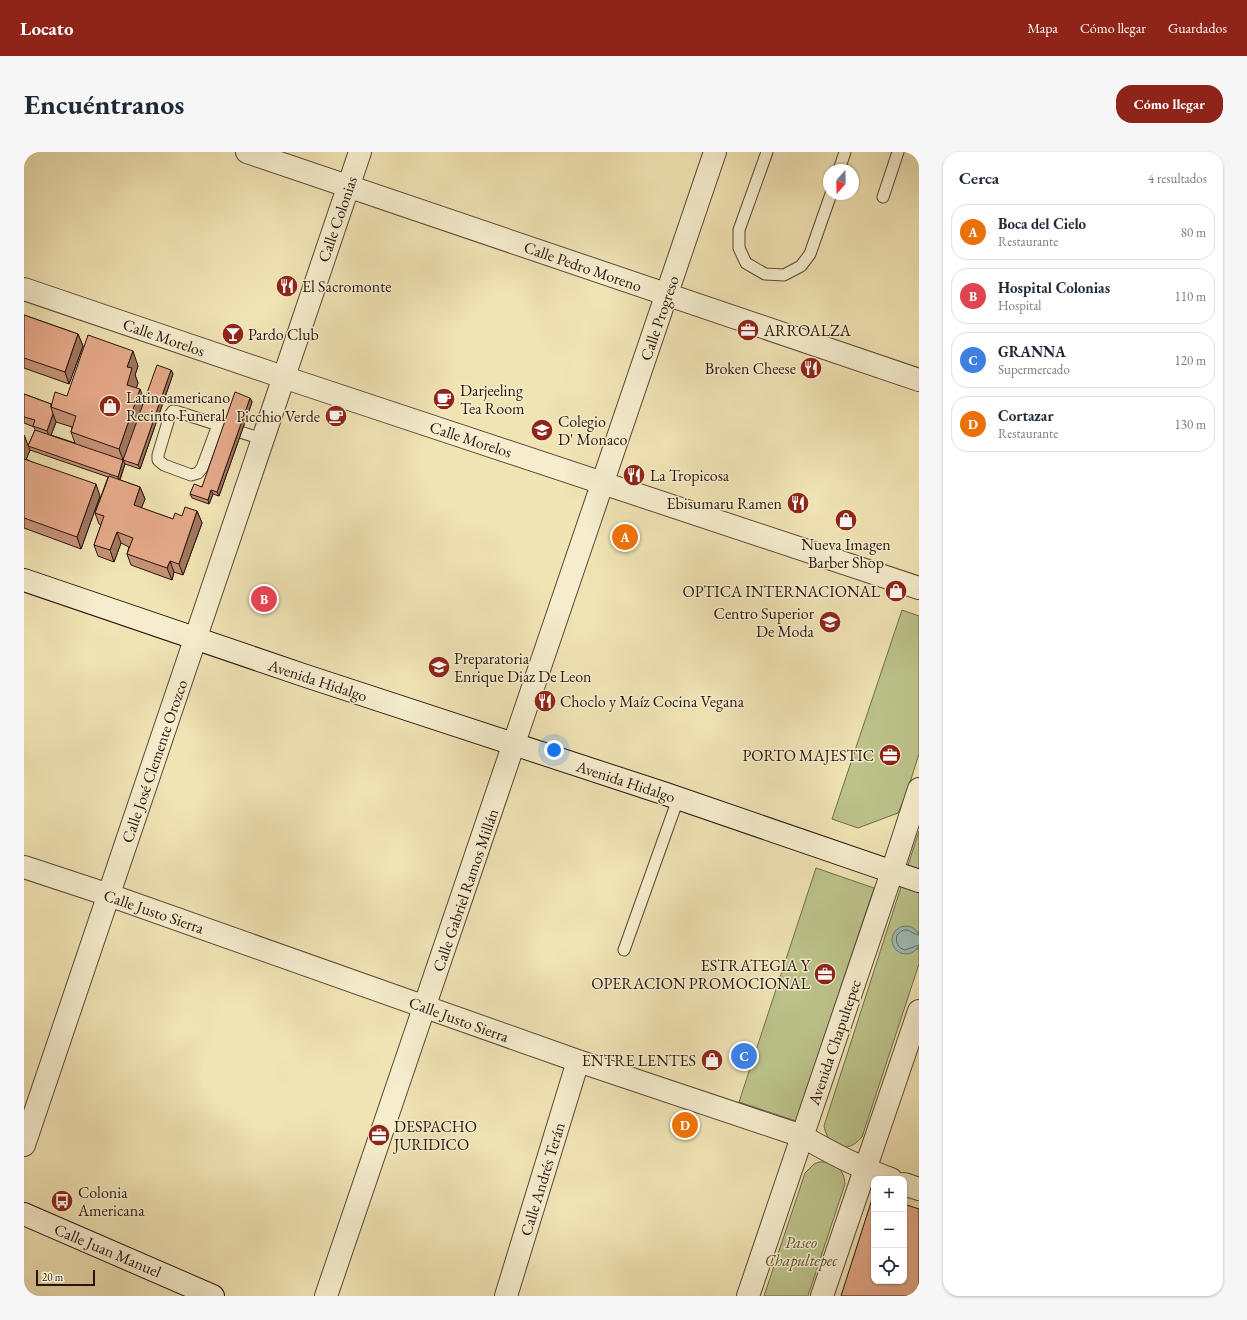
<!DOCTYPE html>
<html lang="es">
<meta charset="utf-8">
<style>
:root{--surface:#fff;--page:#f6f6f7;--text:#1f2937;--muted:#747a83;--line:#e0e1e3;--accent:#8f2418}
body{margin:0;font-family:"EB Garamond",serif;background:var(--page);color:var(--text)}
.controls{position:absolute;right:12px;bottom:12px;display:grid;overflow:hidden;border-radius:8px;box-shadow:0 1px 3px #0004}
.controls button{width:36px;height:36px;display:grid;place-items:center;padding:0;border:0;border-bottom:1px solid var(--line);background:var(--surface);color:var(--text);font:20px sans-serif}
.compass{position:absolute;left:799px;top:12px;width:36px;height:36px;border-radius:50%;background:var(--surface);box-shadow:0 1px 3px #0004;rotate:200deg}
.scale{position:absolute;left:12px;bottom:10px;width:59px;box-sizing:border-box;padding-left:4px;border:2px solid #29150c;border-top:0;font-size:11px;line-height:14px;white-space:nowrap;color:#29150c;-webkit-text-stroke:3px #f5edce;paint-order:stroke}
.you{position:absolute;left:530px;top:598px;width:14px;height:14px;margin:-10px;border:3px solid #fff;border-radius:50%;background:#1a73e8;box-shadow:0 0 0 6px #1a73e833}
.badge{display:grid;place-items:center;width:26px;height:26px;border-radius:50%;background:var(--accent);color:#fff;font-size:13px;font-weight:700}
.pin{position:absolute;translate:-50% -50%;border:2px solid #fff;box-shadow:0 1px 4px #0006}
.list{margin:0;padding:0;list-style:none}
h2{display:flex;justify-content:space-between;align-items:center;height:52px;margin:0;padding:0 16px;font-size:17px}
h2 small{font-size:13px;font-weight:400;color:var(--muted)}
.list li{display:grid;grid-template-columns:26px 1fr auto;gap:12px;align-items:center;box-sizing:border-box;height:56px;margin:0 8px 8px;padding:0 8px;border:1px solid var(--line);border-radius:16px}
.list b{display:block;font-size:15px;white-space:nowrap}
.list p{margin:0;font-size:13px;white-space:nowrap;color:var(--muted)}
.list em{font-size:13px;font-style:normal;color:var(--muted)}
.icon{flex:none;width:22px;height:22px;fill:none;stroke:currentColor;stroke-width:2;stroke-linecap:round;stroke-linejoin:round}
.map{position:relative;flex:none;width:895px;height:1144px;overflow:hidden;border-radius:16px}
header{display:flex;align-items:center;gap:24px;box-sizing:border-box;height:56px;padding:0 20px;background:var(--accent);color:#fff}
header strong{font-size:19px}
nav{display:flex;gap:22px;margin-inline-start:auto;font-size:14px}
.intro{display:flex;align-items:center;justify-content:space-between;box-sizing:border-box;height:96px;padding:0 24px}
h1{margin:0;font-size:28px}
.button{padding:10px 18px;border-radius:16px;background:var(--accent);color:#fff;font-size:14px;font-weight:700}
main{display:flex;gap:24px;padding:0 24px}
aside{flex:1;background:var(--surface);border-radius:16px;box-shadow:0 1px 3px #0004}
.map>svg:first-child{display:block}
</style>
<header>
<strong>Locato</strong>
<nav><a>Mapa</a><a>Cómo llegar</a><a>Guardados</a></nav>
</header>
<div class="intro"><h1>Encuéntranos</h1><a class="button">Cómo llegar</a></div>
<main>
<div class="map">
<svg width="895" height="1144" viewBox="0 0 895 1144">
<rect width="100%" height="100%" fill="#f0e3b4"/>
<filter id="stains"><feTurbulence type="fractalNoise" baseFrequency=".005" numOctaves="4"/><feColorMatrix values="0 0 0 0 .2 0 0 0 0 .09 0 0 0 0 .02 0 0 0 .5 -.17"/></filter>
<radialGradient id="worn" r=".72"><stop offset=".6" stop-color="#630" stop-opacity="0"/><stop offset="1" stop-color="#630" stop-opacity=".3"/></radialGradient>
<path fill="#bcc38b" stroke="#726c4c" d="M 878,458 L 895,464 L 895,602 L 882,643 L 874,661 L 834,676 L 808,667 Z
M 895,679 L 895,782 L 894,780 L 893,798 L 895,795 L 895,812 L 838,985 C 823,1003 804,996 800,974 Z
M 792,716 L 850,736 L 772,969 L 715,950 Z
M 795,1010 C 811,1009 820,1017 821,1032 L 784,1144 L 740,1144 L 781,1021 L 790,1012 Z"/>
<path fill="#9dbdb6" stroke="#6f7a72" d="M868 788a14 14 0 1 1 28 0a14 14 0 1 1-28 0Z"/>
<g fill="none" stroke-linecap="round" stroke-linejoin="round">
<path stroke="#636961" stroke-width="1" d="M 895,783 C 886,782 883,772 873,783 C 871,791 874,796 881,798 L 895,793"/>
<g stroke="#5b4836" stroke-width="13">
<path id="service" d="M 743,0 L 715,78 L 715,96 L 722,111 L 741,122 L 760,123 L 777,114 L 786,102 L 807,42
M 815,18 L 821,0
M 859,45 L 874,0
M 194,273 L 178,316 L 174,321 L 167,323 L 140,313 L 134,308 L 134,303 L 146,263 L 149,259 L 154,260 L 238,287
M 600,798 L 654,647"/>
</g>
<g stroke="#5b4836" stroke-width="24">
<path id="minor" d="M 223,0 L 895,228
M 0,137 L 259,225 L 895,436
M 0,715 L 85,743 L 554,909 L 778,984 C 807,1001 836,1016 867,1027
M 0,993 L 336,0
M 880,1032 L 895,1037
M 302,1144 L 691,0
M 482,1144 L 554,909"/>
</g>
<g stroke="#5b4836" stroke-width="24">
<path id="tertiary" d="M 724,1144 L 868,720 L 895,637
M 798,1144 L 895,859"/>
</g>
<g stroke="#29150c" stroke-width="24">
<path id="secondary" d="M 0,428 L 282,524 L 642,642 L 895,729
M 0,1062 L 189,1144"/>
</g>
<use href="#service" stroke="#f5edce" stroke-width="11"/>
<use href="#minor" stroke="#f5edce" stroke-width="22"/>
<use href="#tertiary" stroke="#f5edce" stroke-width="22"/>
<use href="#secondary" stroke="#f5edce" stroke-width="22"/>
</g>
<path fill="#c69278" stroke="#29150c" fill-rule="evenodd" d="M 0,163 L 54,182 L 59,194 L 45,232 L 0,216 Z
M 114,214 L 111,223 L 114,231 L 112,236 L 120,249 L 147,218 L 149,222 L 116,317 L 101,312 L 96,328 L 116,335 L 121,347 L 117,356 L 149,367 L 173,359 L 178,371 L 159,423 L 150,420 L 148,428 L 107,413 L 103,402 L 105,395 L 97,391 L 90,410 L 74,404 L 70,393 L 77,373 L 75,372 L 71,361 L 84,325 L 6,298 L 2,307 L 76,344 L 57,397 L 0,376 L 0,283 L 4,294 L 11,278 L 10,275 L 0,271 L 0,242 L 27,252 L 43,244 ZM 32,270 L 48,275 L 47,280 L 51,291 L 27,283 Z
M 226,246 L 228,250 L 195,344 L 189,342 L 185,352 L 168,346 L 166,342 L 178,335 Z"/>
<path fill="#a17761" stroke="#29150c" d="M 54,182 L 59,194 L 45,232 L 41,220 Z
M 109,199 L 114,214 L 111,223 L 114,231 L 108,248 L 103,233 L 103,215 Z
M 147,218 L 149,222 L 116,317 L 114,313 Z
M 116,237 L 122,252 L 99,308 L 95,297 Z
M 226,246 L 228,250 L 195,344 L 193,340 Z
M 29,262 L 32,270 L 26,286 L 23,279 Z
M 0,283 L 6,298 L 0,313 Z
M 99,308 L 101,312 L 95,329 L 94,325 Z
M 72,332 L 76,344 L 57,397 L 53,385 Z
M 116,335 L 121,347 L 114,365 L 110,353 Z
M 187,338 L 189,342 L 185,352 L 184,348 Z
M 173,359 L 178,371 L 159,423 L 155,412 Z
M 93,380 L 97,391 L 90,410 L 86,398 Z
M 146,409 L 150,420 L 148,428 L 143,416 Z"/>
<path fill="#e6aa8b" stroke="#29150c" d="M 0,163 L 54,182 L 41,220 L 0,206 Z
M 64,183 L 109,199 L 103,215 L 108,216 L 103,233 L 116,237 L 95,297 L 47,280 L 52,264 L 27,255 L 31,240 L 43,244 Z
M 133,213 L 147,218 L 114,313 L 99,308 Z
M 211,240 L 226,246 L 193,340 L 187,338 L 184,348 L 166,342 L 170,332 L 178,335 Z
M 0,242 L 27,252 L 27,255 L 29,262 L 23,279 L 9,274 L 11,268 L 0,265 Z
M 11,278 L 99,308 L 94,325 L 4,294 Z
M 0,307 L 72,332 L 53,385 L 0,366 Z
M 85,324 L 116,335 L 110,353 L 149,367 L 151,361 L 158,364 L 161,355 L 173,359 L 155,412 L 146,409 L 143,416 L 103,402 L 109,386 L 93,380 L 86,398 L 70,393 L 80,364 L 71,361 Z
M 850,1041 L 850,1129 L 880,1129 L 880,1052 L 895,1057 L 895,1144 L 817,1144 Z"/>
<defs>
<g id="restaurant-disc" transform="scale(1.15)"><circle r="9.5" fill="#8f2418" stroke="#f5edce"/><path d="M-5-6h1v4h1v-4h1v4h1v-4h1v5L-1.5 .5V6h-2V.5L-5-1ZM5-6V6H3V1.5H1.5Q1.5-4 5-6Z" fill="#fff"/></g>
<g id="office-disc" transform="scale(1.15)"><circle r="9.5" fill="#8f2418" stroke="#f5edce"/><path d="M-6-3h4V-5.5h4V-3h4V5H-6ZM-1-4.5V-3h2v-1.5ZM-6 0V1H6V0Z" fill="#fff"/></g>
<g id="bar-disc" transform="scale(1.15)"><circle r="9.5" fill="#8f2418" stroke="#f5edce"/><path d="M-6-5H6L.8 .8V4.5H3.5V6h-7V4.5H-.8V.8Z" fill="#fff"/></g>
<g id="cafe-disc" transform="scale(1.15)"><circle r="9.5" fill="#8f2418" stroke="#f5edce"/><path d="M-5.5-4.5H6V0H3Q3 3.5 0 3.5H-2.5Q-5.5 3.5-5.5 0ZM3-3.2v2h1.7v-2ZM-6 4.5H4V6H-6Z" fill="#fff"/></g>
<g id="shop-disc" transform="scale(1.15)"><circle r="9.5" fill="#8f2418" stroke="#f5edce"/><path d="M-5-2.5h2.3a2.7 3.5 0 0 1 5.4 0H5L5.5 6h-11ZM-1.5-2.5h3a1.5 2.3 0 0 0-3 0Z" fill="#fff"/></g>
<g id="school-disc" transform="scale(1.15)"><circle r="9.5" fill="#8f2418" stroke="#f5edce"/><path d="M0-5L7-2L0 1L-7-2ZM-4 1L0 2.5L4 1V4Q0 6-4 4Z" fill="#fff"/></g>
<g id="university-disc" transform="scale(1.15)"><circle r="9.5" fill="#8f2418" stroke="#f5edce"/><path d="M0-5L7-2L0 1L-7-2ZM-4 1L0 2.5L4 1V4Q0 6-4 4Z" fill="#fff"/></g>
<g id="bus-disc" transform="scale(1.15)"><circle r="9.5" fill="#8f2418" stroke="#f5edce"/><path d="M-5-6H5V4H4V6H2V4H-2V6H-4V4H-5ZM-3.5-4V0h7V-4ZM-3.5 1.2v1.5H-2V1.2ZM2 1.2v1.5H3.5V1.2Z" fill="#fff"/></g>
</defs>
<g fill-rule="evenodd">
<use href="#restaurant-disc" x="263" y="134"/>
<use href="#office-disc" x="724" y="178"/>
<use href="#bar-disc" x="209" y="182"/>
<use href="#restaurant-disc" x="787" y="216"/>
<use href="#cafe-disc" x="420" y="247"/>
<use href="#shop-disc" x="86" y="254"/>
<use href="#cafe-disc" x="312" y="264"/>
<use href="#school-disc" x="518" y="278"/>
<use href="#restaurant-disc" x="610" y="323"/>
<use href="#restaurant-disc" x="774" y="351"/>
<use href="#shop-disc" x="822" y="368"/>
<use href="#shop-disc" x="872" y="439"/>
<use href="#university-disc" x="806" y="470"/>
<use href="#university-disc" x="415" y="515"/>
<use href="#restaurant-disc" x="521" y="549"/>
<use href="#office-disc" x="866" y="603"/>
<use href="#office-disc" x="801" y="822"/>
<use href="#shop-disc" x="688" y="908"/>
<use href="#office-disc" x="355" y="983"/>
<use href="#bus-disc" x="38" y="1049"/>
</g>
<g text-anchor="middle" stroke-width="3" stroke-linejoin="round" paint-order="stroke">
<g font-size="16" fill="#29150c" stroke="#f5edce">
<text transform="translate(313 67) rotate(-71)" y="6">Calle Colonias</text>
<text transform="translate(559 114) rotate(19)" y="6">Calle Pedro Moreno</text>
<text transform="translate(635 166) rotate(-71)" y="6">Calle Progreso</text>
<text transform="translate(140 185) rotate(19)" y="6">Calle Morelos</text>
<text transform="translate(447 287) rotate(18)" y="6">Calle Morelos</text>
<text transform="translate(294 528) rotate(18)" y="6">Avenida Hidalgo</text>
<text transform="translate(130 609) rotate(-71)" y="6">Calle José Clemente Orozco</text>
<text transform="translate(602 629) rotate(18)" y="6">Avenida Hidalgo</text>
<text transform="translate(441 738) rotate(-71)" y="6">Calle Gabriel Ramos Millán</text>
<text transform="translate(130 759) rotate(19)" y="6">Calle Justo Sierra</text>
<text transform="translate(435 867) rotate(20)" y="6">Calle Justo Sierra</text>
<text transform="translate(810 890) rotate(-71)" y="6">Avenida Chapultepec</text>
<text transform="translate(518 1027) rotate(-73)" y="6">Calle Andrés Terán</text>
<text transform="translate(84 1098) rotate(23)" y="6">Calle Juan Manuel</text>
</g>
<g font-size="16" fill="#29150c" stroke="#f5edce" text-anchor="start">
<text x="278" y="140">El Sacromonte</text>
<text x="740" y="184">ARROALZA</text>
<text x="224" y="188">Pardo Club</text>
<text x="772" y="222" text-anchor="end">Broken Cheese</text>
<text x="436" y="244">Darjeeling<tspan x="436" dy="18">Tea Room</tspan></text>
<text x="102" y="251">Latinoamericano<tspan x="102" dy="18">Recinto Funeral</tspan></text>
<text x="296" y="270" text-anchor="end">Picchio Verde</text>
<text x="534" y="275">Colegio<tspan x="534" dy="18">D' Monaco</tspan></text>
<text x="626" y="329">La Tropicosa</text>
<text x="758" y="357" text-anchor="end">Ebisumaru Ramen</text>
<text x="822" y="398" text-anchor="middle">Nueva Imagen<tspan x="822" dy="18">Barber Shop</tspan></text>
<text x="856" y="445" text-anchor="end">OPTICA INTERNACIONAL</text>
<text x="790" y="467" text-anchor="end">Centro Superior<tspan x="790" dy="18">De Moda</tspan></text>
<text x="430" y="512">Preparatoria<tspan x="430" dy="18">Enrique Diaz De Leon</tspan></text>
<text x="536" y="555">Choclo y Maíz Cocina Vegana</text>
<text x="850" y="609" text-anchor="end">PORTO MAJESTIC</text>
<text x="786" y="819" text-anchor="end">ESTRATEGIA Y<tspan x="786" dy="18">OPERACION PROMOCIONAL</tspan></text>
<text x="672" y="914" text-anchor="end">ENTRE LENTES</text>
<text x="370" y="980">DESPACHO<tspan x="370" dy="18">JURIDICO</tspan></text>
<text x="54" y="1046">Colonia<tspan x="54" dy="18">Americana</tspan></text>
</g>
<g font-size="16" font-style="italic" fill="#5c5238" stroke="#f5edce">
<text x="777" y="1096">Paseo<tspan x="777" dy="18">Chapultepec</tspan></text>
</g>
</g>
<rect width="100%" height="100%" filter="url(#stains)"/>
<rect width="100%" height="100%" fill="url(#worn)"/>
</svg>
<div class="controls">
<button>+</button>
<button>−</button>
<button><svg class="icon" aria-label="locate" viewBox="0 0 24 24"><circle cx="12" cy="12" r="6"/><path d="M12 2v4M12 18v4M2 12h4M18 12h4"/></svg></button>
</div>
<svg class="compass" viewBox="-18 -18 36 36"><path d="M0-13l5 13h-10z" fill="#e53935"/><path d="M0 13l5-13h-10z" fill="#747a83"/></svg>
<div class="scale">20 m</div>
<div class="you"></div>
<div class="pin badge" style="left:601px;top:385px;background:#e8710a">A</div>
<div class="pin badge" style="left:240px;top:447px;background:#e0444e">B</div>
<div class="pin badge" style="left:720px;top:904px;background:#3f7fe0">C</div>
<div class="pin badge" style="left:661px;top:973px;background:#e8710a">D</div>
</div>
<aside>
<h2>Cerca<small>4 resultados</small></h2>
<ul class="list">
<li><span class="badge" style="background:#e8710a">A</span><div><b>Boca del Cielo</b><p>Restaurante</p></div><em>80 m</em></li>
<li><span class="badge" style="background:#e0444e">B</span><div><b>Hospital Colonias</b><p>Hospital</p></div><em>110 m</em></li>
<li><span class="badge" style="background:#3f7fe0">C</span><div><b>GRANNA</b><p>Supermercado</p></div><em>120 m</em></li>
<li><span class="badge" style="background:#e8710a">D</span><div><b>Cortazar</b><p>Restaurante</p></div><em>130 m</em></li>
</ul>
</aside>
</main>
